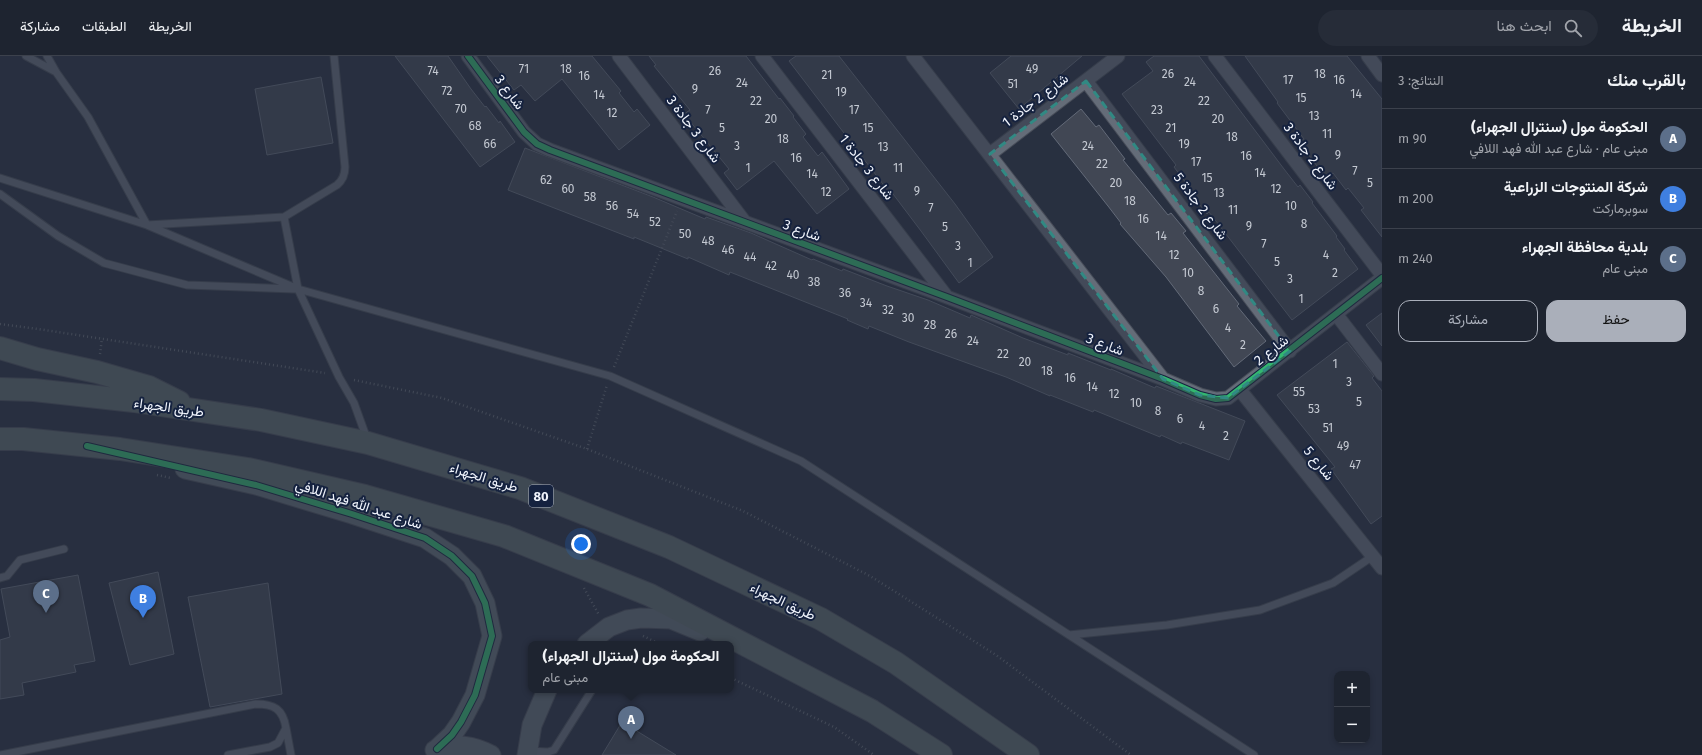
<!DOCTYPE html>
<html lang="ar">
<meta charset="utf-8">
<style>
:root{--surface:#1e2430;--page:#262c38;--text:#f1f3f6;--muted:#a1a4ab;--line:#3c414c;--accent:#aaafba}
body{margin:0;font-family:"Fira Sans",Vazirmatn,sans-serif;background:var(--page);color:var(--text);direction:rtl}
.controls{position:absolute;right:12px;bottom:12px;display:grid;overflow:hidden;border-radius:8px;box-shadow:0 2px 6px #0003}
.controls button{width:36px;height:36px;display:grid;place-items:center;padding:0;border:0;border-bottom:1px solid var(--line);background:var(--surface);color:var(--text);font:20px sans-serif}
.you{position:absolute;left:581px;top:488px;width:14px;height:14px;margin:-10px;border:3px solid #fff;border-radius:50%;background:#1a73e8;box-shadow:0 0 0 6px #1a73e833}
.badge{display:grid;place-items:center;width:26px;height:26px;border-radius:50%;background:var(--accent);color:#fff;font-size:13px;font-weight:700}
.pin{position:absolute;translate:-50% -33px;filter:drop-shadow(0 1px 2px #0008)}
.pin::after{content:'';position:absolute;top:21px;width:14px;height:12px;background:inherit;clip-path:polygon(0 0,100% 0,50% 100%)}
.popup{position:absolute;left:528px;top:585px;width:206px;height:52px;box-sizing:border-box;display:grid;place-content:center;border-radius:8px;background:var(--surface);filter:drop-shadow(0 1px 3px #0005);font-size:13px;white-space:nowrap;color:var(--muted)}
.popup b{font-size:15px;color:var(--text)}
.popup::after{content:'';position:absolute;left:50%;top:100%;margin-left:-8px;border:8px solid transparent;border-top-color:var(--surface)}
.list{margin:0;padding:0;list-style:none}
h2{display:flex;justify-content:space-between;align-items:center;height:52px;margin:0;padding:0 16px;font-size:17px}
h2 small{font-size:13px;font-weight:400;color:var(--muted)}
.list li{display:grid;grid-template-columns:26px 1fr auto;gap:12px;align-items:center;box-sizing:border-box;height:60px;padding:0 16px;border-top:1px solid var(--line)}
.list b{display:block;font-size:15px;white-space:nowrap}
.list p{margin:0;font-size:13px;white-space:nowrap;color:var(--muted)}
.list em{font-size:13px;font-style:normal;color:var(--muted)}
.actions{display:flex;gap:8px;padding:12px 16px}
.actions a{flex:1;padding:9px 0;border:1px solid var(--accent);border-radius:12px;text-align:center;font-size:14px;color:var(--accent)}
.actions .main{background:var(--accent);color:#111}
.icon{flex:none;width:22px;height:22px;fill:none;stroke:currentColor;stroke-width:2;stroke-linecap:round;stroke-linejoin:round}
.map{position:relative;flex:none;width:1382px;height:699px;overflow:hidden;direction:ltr}
header{display:flex;align-items:center;gap:24px;box-sizing:border-box;height:56px;padding:0 20px;background:var(--surface);border-bottom:1px solid var(--line)}
header strong{font-size:19px}
nav{display:flex;gap:22px;margin-inline-start:auto;font-size:14px}
.search{width:280px;height:36px;background:var(--page);display:flex;align-items:center;gap:10px;box-sizing:border-box;padding:0 14px;border-radius:22px;color:var(--muted);font-size:15px}
main{display:flex}
aside{flex:1;background:var(--surface)}
.map>svg:first-child{display:block}
</style>
<header>
<strong>الخريطة</strong>
<div class="search"><svg class="icon" aria-label="search" viewBox="0 0 24 24"><circle cx="10" cy="10" r="6"/><path d="M15 15l6 6"/></svg>ابحث هنا</div>
<nav><a>الخريطة</a><a>الطبقات</a><a>مشاركة</a></nav>
</header>
<main>
<aside>
<h2>بالقرب منك<small>النتائج: 3</small></h2>
<ul class="list">
<li><span class="badge" style="background:#5c6f8a">A</span><div><b>الحكومة مول (سنترال الجهراء)</b><p>مبنى عام · شارع عبد الله فهد اللافي</p></div><em>90 m</em></li>
<li><span class="badge" style="background:#3f7fe0">B</span><div><b>شركة المنتوجات الزراعية</b><p>سوبرماركت</p></div><em>200 m</em></li>
<li><span class="badge" style="background:#5c6f8a">C</span><div><b>بلدية محافظة الجهراء</b><p>مبنى عام</p></div><em>240 m</em></li>
</ul>
<div class="actions"><a class="main">حفظ</a><a>مشاركة</a></div>
</aside>
<div class="map">
<svg width="1382" height="699" viewBox="0 0 1382 699">
<rect width="100%" height="100%" fill="#283040"/>
<path fill="#414754" stroke="#636a78" d="M 395,0 L 448,0 L 471,33 L 485,51 L 486,50 L 499,67 L 500,65 L 515,86 L 480,111 Z
M 487,0 L 592,0 L 621,35 L 619,37 L 634,56 L 637,53 L 650,69 L 619,94 L 562,23 L 535,45 L 521,29 L 514,34 Z
M 649,0 L 746,0 L 779,43 L 780,42 L 794,60 L 793,61 L 806,78 L 803,81 L 818,100 L 822,96 L 849,133 L 817,158 L 774,105 L 737,134 L 724,117 L 729,113 L 684,58 L 690,54 L 654,10 L 656,9 Z
M 796,0 L 839,0 L 955,148 L 993,201 L 959,227 L 921,175 L 890,134 L 889,136 L 789,5 Z
M 1011,0 L 1082,0 L 1019,53 L 990,17 Z
M 1154,0 L 1199,0 L 1284,113 L 1298,131 L 1300,129 L 1313,146 L 1312,147 L 1337,180 L 1336,181 L 1345,193 L 1344,194 L 1358,213 L 1292,264 L 1209,156 L 1207,158 L 1184,129 L 1186,127 L 1174,111 L 1176,109 L 1122,38 L 1153,15 L 1146,6 Z
M 1245,0 L 1347,0 L 1382,43 L 1382,181 L 1361,154 L 1364,152 L 1348,132 L 1346,134 L 1333,117 L 1326,122 L 1299,86 L 1304,83 L 1277,47 L 1278,46 Z
M 321,21 L 333,87 L 267,99 L 255,33 Z
M 1081,53 L 1096,71 L 1099,69 L 1125,103 L 1123,104 L 1168,159 L 1171,157 L 1186,175 L 1183,177 L 1239,248 L 1237,250 L 1266,285 L 1234,311 L 1166,221 L 1120,168 L 1121,167 L 1108,150 L 1051,78 Z
M 525,92 L 653,141 L 705,163 L 706,161 L 751,177 L 812,204 L 813,203 L 842,215 L 843,213 L 887,230 L 928,244 L 970,262 L 971,259 L 1023,282 L 1068,299 L 1068,297 L 1111,314 L 1111,313 L 1155,332 L 1156,330 L 1245,365 L 1229,404 L 1182,386 L 1181,388 L 1161,379 L 1160,381 L 1094,354 L 1093,356 L 1050,339 L 1050,340 L 1006,321 L 909,286 L 869,270 L 868,273 L 847,264 L 848,263 L 730,216 L 729,219 L 688,201 L 688,203 L 634,181 L 634,183 L 508,134 Z
M 1382,257 L 1382,290 L 1366,269 Z
M 1347,286 L 1374,320 L 1372,322 L 1382,335 L 1382,460 L 1371,468 L 1331,413 L 1335,411 L 1277,339 Z
M 158,516 L 174,598 L 130,609 L 109,527 Z
M 78,519 L 95,605 L 74,609 L 76,616 L 22,627 L 24,639 L 0,643 L 0,584 L 10,581 L 1,533 Z
M 268,527 L 282,638 L 210,651 L 188,541 Z
M 622,666 L 676,699 L 602,699 Z"/>
<g fill="none" stroke-linecap="round" stroke-linejoin="round">
<g stroke="#484d59" stroke-width="9">
<path id="lane" d="M 26,0 L 56,16 L 88,61 L 147,169 L 284,161 L 337,129 C 343,124 345,119 345,111 L 334,0
M 47,0 L 56,16
M 0,122 L 147,169 L 298,233 L 610,320 L 801,405 L 1254,699
M 0,138 L 58,180 L 104,207 L 187,229 L 294,233
M 284,161 L 298,233 L 339,321 L 354,347 L 367,383
M 0,522 L 7,520 L 20,504 L 64,493
M 1069,579 L 1167,569 L 1260,554 L 1333,527 L 1373,500
M 286,672 L 291,699
M 527,695 L 548,696 L 554,694 L 592,634
M 1,699 L 256,648 C 274,648 283,653 286,672 L 278,687 L 270,691 L 228,699"/>
</g>
<g stroke="#484d59" stroke-width="15">
<path id="street" d="M 468,0 L 524,76 L 537,88 L 550,94 L 947,241 L 1163,323 L 1200,339 L 1216,343 L 1228,342 L 1382,222
M 619,0 L 744,165
M 762,0 L 947,241
M 913,0 L 1163,323
M 1215,0 L 1382,219
M 1368,0 L 1382,19
M 1086,25 L 1290,295
M 990,98 L 1118,0
M 1336,258 L 1382,318
M 1240,334 L 1382,512"/>
</g>
<g stroke="#484d59" stroke-width="21">
<path id="secondary" d="M 185,413 L 256,429 L 352,458 L 425,482 L 452,500 L 472,520 L 485,547 L 492,580 L 475,639 L 461,666 L 452,679 L 437,693
M 587,588 L 609,571 L 627,564 L 641,562 L 671,563 L 700,575
M 435,694 C 452,686 475,690 491,699
M 527,699 L 532,669 L 547,634"/>
</g>
<g stroke="#484d59" stroke-width="24">
<path id="highway" d="M 0,292 L 37,303 L 97,316 L 149,331 L 179,346
M 0,333 L 34,334 L 134,345 L 261,364 L 368,387 L 520,432 L 669,491 L 821,563 L 896,607 L 1028,699
M 0,383 L 23,383 L 120,393 L 248,413 L 365,440 L 504,480 L 650,539 L 872,655 L 941,699"/>
</g>
<path stroke="#636874" stroke-width="2.5" stroke-dasharray="1 3" stroke-linecap="butt" d="M 0,268 L 38,273 L 325,317
M 100,298 L 102,282
M 614,311 L 677,155
M 354,324 L 442,342 L 587,393 L 743,455 L 870,520 L 996,599 L 1131,699
M 587,393 L 607,329
M 157,419 L 171,422
M 584,532 L 599,559
M 643,580 L 660,588
M 731,622 L 834,671 L 874,699"/>
<use href="#lane" stroke="#646c78" stroke-width="7"/>
<use href="#street" stroke="#646c78" stroke-width="13"/>
<use href="#secondary" stroke="#616a73" stroke-width="19"/>
<use href="#highway" stroke="#5c686a" stroke-width="22"/>
<g stroke="#15223f" stroke-width="8">
<path id="cycleway" d="M 468,0 L 524,76 L 537,88 L 550,94 L 947,241 L 1163,323 L 1200,339 L 1216,343 L 1228,342 L 1382,222
M 87,390 L 256,429 L 352,458 L 425,482 L 452,500 L 472,520 L 485,547 L 492,580 L 475,639 L 461,666 L 452,679 L 437,693"/>
</g>
<use href="#cycleway" stroke="#33b770" stroke-width="6"/>
</g>
<path d="M0 0H1382V699H0ZM 1086,25 L 1290,295 L 1228,342 L 1200,339 L 1163,323 L 990,98 Z" fill="#283040" fill-opacity=".55" fill-rule="evenodd"/>
<path fill="none" stroke="#318983" stroke-width="3" stroke-dasharray="8 5" stroke-linejoin="round" d="M 1086,25 L 1290,295 L 1228,342 L 1200,339 L 1163,323 L 990,98 Z"/>
<g text-anchor="middle" stroke-width="4" stroke-linejoin="round" paint-order="stroke">
<g font-size="12" fill="#c4c9d2">
<text x="524" y="17">71</text>
<text x="566" y="17">18</text>
<text x="1032" y="17">49</text>
<text x="433" y="19">74</text>
<text x="715" y="19">26</text>
<text x="1168" y="22">26</text>
<text x="1320" y="22">18</text>
<text x="827" y="23">21</text>
<text x="584" y="24">16</text>
<text x="1288" y="28">17</text>
<text x="1339" y="28">16</text>
<text x="1190" y="30">24</text>
<text x="742" y="31">24</text>
<text x="1013" y="32">51</text>
<text x="695" y="37">9</text>
<text x="447" y="39">72</text>
<text x="841" y="40">19</text>
<text x="1356" y="42">14</text>
<text x="599" y="43">14</text>
<text x="1301" y="46">15</text>
<text x="756" y="49">22</text>
<text x="1204" y="49">22</text>
<text x="461" y="57">70</text>
<text x="708" y="58">7</text>
<text x="854" y="58">17</text>
<text x="1157" y="58">23</text>
<text x="612" y="61">12</text>
<text x="1314" y="64">13</text>
<text x="771" y="67">20</text>
<text x="1218" y="67">20</text>
<text x="475" y="74">68</text>
<text x="722" y="76">5</text>
<text x="868" y="76">15</text>
<text x="1171" y="76">21</text>
<text x="1327" y="82">11</text>
<text x="1232" y="85">18</text>
<text x="783" y="87">18</text>
<text x="490" y="92">66</text>
<text x="1184" y="92">19</text>
<text x="737" y="94">3</text>
<text x="1088" y="94">24</text>
<text x="883" y="95">13</text>
<text x="1338" y="103">9</text>
<text x="1246" y="104">16</text>
<text x="796" y="106">16</text>
<text x="1196" y="110">17</text>
<text x="1102" y="112">22</text>
<text x="748" y="116">1</text>
<text x="898" y="116">11</text>
<text x="1355" y="119">7</text>
<text x="1260" y="121">14</text>
<text x="812" y="122">14</text>
<text x="1207" y="126">15</text>
<text x="546" y="128">62</text>
<text x="1116" y="131">20</text>
<text x="1370" y="131">5</text>
<text x="568" y="137">60</text>
<text x="1276" y="137">12</text>
<text x="917" y="139">9</text>
<text x="826" y="140">12</text>
<text x="1219" y="141">13</text>
<text x="590" y="145">58</text>
<text x="1130" y="149">18</text>
<text x="612" y="154">56</text>
<text x="1291" y="154">10</text>
<text x="931" y="156">7</text>
<text x="1233" y="158">11</text>
<text x="633" y="162">54</text>
<text x="1143" y="167">16</text>
<text x="655" y="170">52</text>
<text x="1304" y="172">8</text>
<text x="1249" y="174">9</text>
<text x="945" y="175">5</text>
<text x="685" y="182">50</text>
<text x="1161" y="184">14</text>
<text x="708" y="189">48</text>
<text x="1264" y="192">7</text>
<text x="958" y="194">3</text>
<text x="728" y="198">46</text>
<text x="1174" y="203">12</text>
<text x="1326" y="203">4</text>
<text x="750" y="205">44</text>
<text x="1277" y="210">5</text>
<text x="970" y="211">1</text>
<text x="771" y="214">42</text>
<text x="1188" y="221">10</text>
<text x="1335" y="221">2</text>
<text x="793" y="223">40</text>
<text x="1290" y="227">3</text>
<text x="814" y="230">38</text>
<text x="1201" y="239">8</text>
<text x="845" y="241">36</text>
<text x="1301" y="247">1</text>
<text x="866" y="251">34</text>
<text x="1216" y="257">6</text>
<text x="888" y="258">32</text>
<text x="908" y="266">30</text>
<text x="930" y="273">28</text>
<text x="1228" y="276">4</text>
<text x="951" y="282">26</text>
<text x="973" y="289">24</text>
<text x="1243" y="293">2</text>
<text x="1003" y="302">22</text>
<text x="1025" y="310">20</text>
<text x="1335" y="312">1</text>
<text x="1047" y="319">18</text>
<text x="1070" y="326">16</text>
<text x="1349" y="330">3</text>
<text x="1092" y="335">14</text>
<text x="1299" y="340">55</text>
<text x="1114" y="342">12</text>
<text x="1359" y="350">5</text>
<text x="1136" y="351">10</text>
<text x="1314" y="357">53</text>
<text x="1158" y="359">8</text>
<text x="1180" y="367">6</text>
<text x="1202" y="374">4</text>
<text x="1328" y="376">51</text>
<text x="1226" y="384">2</text>
<text x="1343" y="394">49</text>
<text x="1355" y="413">47</text>
</g>
<rect fill="#15223f" stroke="#aeb5c3" stroke-width="1" x="529" y="429" width="24" height="22" rx="3"/>
<g font-size="13" font-weight="bold" fill="#f0f4fc">
<text x="541" y="445">80</text>
</g>
<g font-size="14" fill="#f0f4fc" stroke="#15223f">
<text transform="translate(510 36) rotate(53)" y="5">شارع 3</text>
<text transform="translate(1035 44) rotate(-37)" y="5">شارع 2 جادة 1</text>
<text transform="translate(694 73) rotate(53)" y="5">شارع 3 جادة 3</text>
<text transform="translate(1311 100) rotate(53)" y="5">شارع 2 جادة 3</text>
<text transform="translate(867 111) rotate(52)" y="5">شارع 3 جادة 1</text>
<text transform="translate(1201 150) rotate(53)" y="5">شارع 2 جادة 5</text>
<text transform="translate(802 174) rotate(20)" y="5">شارع 3</text>
<text transform="translate(1105 288) rotate(21)" y="5">شارع 3</text>
<text transform="translate(1271 294) rotate(-38)" y="5">شارع 2</text>
<text transform="translate(169 351) rotate(8)" y="5">طريق الجهراء</text>
<text transform="translate(1319 407) rotate(51)" y="5">شارع 5</text>
<text transform="translate(484 421) rotate(17)" y="5">طريق الجهراء</text>
<text transform="translate(359 448) rotate(18)" y="5">شارع عبد الله فهد اللافي</text>
<text transform="translate(783 545) rotate(25)" y="5">طريق الجهراء</text>
</g>
</g>
</svg>
<div class="controls">
<button>+</button>
<button>−</button>
</div>
<div class="you"></div>
<div class="pin badge" style="left:631px;top:683px;background:#5c6f8a">A</div>
<div class="popup"><b>الحكومة مول (سنترال الجهراء)</b>مبنى عام</div>
<div class="pin badge" style="left:143px;top:562px;background:#3f7fe0">B</div>
<div class="pin badge" style="left:46px;top:557px;background:#5c6f8a">C</div>
</div>
</main>
